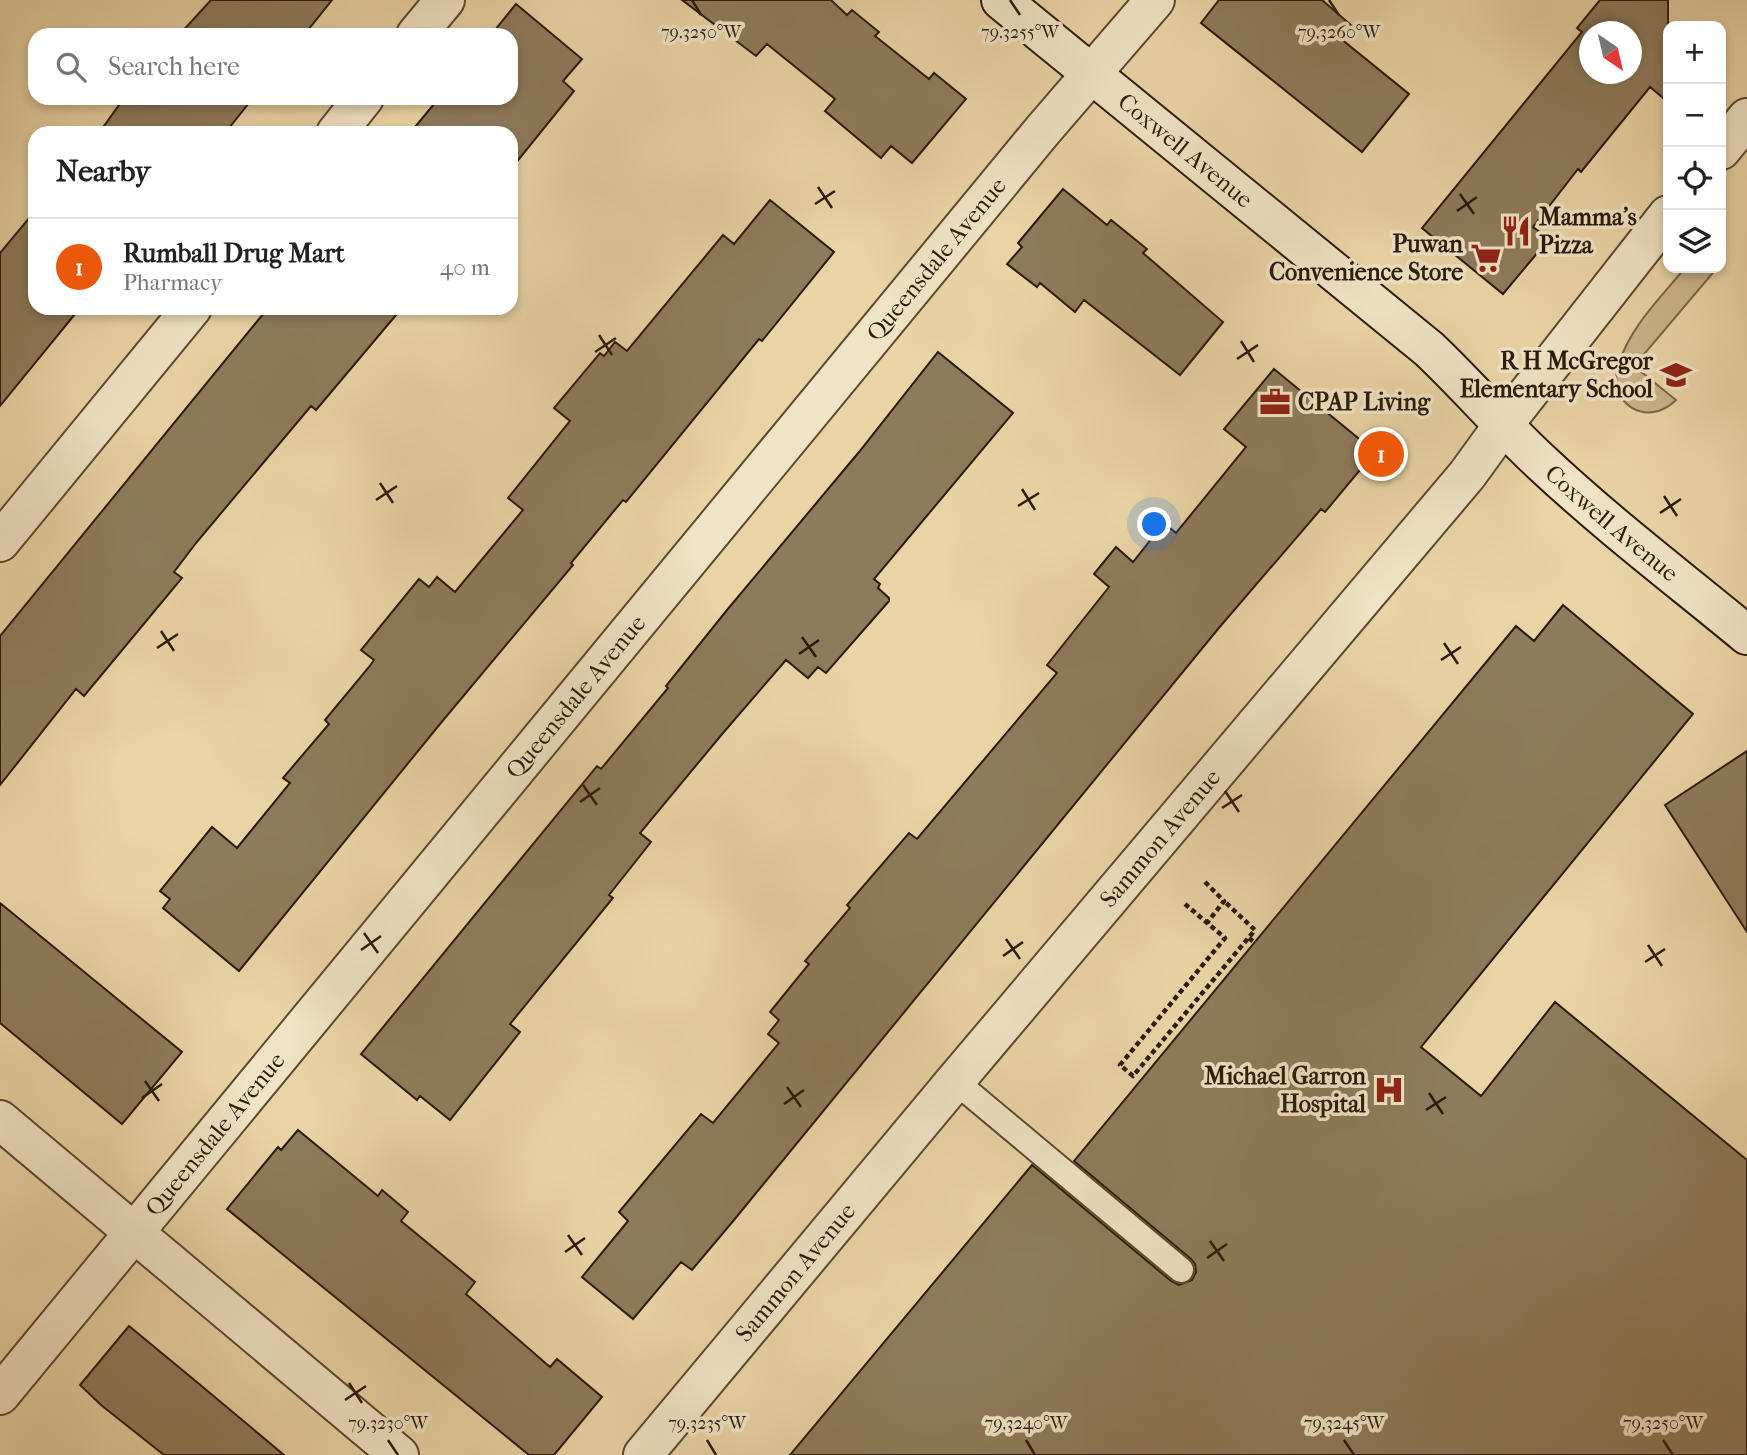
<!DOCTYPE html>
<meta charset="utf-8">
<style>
:root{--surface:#fff;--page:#f2f2f2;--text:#222;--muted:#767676;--line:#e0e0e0;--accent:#ea580c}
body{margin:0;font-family:"IM FELL French Canon",serif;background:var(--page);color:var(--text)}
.controls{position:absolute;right:21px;top:21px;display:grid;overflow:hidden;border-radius:14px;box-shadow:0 4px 10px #0003}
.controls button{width:63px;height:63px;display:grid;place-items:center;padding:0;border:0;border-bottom:2px solid var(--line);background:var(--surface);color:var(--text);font:35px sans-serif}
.compass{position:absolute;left:1579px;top:21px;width:63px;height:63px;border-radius:50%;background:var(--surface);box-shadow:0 4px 10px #0003;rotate:146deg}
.you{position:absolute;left:1155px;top:525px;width:24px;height:24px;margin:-18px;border:5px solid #fff;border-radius:50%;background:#1a73e8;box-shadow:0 0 0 10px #1a73e833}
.badge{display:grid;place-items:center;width:46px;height:46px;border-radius:50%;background:var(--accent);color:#fff;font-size:23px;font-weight:700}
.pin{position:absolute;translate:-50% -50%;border:4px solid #fff;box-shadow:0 2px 7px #0006}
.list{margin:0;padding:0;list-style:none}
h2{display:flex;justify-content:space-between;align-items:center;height:91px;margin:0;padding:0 28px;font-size:30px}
h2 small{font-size:23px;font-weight:400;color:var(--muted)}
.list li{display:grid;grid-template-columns:46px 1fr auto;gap:21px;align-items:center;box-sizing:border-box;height:98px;padding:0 28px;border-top:2px solid var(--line)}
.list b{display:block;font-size:26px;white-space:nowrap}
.list p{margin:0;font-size:23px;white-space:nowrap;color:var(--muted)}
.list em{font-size:23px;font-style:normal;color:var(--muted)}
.icon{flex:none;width:38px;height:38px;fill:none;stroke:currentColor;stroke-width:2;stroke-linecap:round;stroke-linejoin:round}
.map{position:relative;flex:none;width:1747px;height:1455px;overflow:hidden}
.search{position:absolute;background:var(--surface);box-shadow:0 4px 10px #0003;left:28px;top:28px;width:490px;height:77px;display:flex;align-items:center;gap:18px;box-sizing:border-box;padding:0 24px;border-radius:21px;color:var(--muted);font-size:26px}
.panel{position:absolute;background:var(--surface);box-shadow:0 4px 10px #0003;left:28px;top:126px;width:490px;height:189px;border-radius:21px}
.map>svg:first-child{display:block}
</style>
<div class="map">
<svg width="1747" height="1455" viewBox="0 0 1747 1455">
<rect width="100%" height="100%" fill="#ead4a6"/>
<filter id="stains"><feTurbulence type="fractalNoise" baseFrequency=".00286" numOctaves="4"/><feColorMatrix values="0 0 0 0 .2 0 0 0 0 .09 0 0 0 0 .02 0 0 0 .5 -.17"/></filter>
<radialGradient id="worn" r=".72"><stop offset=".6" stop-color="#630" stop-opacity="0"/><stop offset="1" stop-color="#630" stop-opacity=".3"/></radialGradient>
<path fill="#cab58b" stroke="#7a684a" stroke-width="2" d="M 1685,268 L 1717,268 L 1634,366 L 1676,400 C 1648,428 1607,405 1618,366 C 1629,328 1661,297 1685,268 Z"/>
<path fill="#8e7b5b" stroke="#2b1b09" stroke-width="2" fill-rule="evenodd" d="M 211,0 L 332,0 L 304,35 L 179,35 Z
M 682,0 L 831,0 L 847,15 L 852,10 L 879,32 L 875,36 L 929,79 L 934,73 L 966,99 L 912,163 L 891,146 L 881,158 L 825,111 L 835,99 L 767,44 L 756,56 Z
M 1219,0 L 1322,0 L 1351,25 L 1340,38 L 1409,94 L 1362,152 L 1201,23 Z
M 1600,0 L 1668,0 L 1668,102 L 1650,87 L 1581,172 L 1578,169 L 1533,227 L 1549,239 L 1503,294 L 1422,228 L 1582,32 L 1577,28 ZM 1590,32 L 1632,32 L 1632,74 L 1590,74 Z
M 516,4 L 582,59 L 563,81 L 574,91 L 511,169 L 511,133 L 410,133 L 439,98 L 511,98 L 511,35 L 491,35 Z
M 124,98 L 253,98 L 225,133 L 99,133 Z
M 1063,189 L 1107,225 L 1111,220 L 1147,249 L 1143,253 L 1223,322 L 1180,375 L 1084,300 L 1075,312 L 1040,283 L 1037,287 L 1007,264 L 1022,247 L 1018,243 Z
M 770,200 L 834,252 L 762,341 L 759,339 L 626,502 L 623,500 L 571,563 L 573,565 L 440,724 L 239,971 L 163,908 L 170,899 L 160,891 L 212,827 L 237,848 L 290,783 L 283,778 L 329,724 L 325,720 L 369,667 L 374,660 L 361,650 L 419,579 L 429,587 L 437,577 L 455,592 L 523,510 L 508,498 L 570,421 L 554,408 L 600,353 L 604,356 L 615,342 L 627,351 L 723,235 L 734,244 Z
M 35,211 L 35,308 L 80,308 L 0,406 L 0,253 Z
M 268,308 L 402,308 L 316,410 L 311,406 L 196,543 L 174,572 L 182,578 L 84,696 L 76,689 L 0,785 L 0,636 Z
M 938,352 L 1013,413 L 874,579 L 880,584 L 878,588 L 889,598 L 889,601 L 826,673 L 818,667 L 808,678 L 786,660 L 723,733 L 640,833 L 651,842 L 609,895 L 613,898 L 510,1024 L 520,1032 L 450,1120 L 420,1096 L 417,1100 L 361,1054 L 597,766 L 601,769 L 668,688 L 666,686 L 727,610 L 859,452 Z
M 1274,369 L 1375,452 L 1325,512 L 1321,509 L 1218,629 L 734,1220 L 692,1270 L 681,1262 L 633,1319 L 582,1277 L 628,1221 L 619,1212 L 701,1114 L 713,1123 L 779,1043 L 768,1034 L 779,1020 L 770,1012 L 809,964 L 805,961 L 850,908 L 847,905 L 909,833 L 917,839 L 1057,673 L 1047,665 L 1109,587 L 1094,574 L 1116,547 L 1133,562 L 1164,523 L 1176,533 L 1246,447 L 1224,429 Z
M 1563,605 L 1693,714 L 1421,1047 L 1481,1096 L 1555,1002 L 1747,1160 L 1747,1455 L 790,1455 L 1032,1165 L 1171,1281 L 1179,1285 L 1192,1280 L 1196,1272 L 1195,1264 L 1191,1259 L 1074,1161 L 1516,626 L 1534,641 Z
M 1747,751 L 1747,932 L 1665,805 Z
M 0,903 L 182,1052 L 122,1124 L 0,1023 Z
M 298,1130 L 378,1196 L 382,1190 L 408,1212 L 401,1221 L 475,1282 L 466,1294 L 550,1367 L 557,1359 L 602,1397 L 554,1455 L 529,1455 L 227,1209 L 278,1147 L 281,1150 Z
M 129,1326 L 198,1383 L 284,1455 L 164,1455 L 101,1405 L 80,1385 Z"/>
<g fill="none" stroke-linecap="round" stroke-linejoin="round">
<g stroke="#5b4930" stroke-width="28">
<path id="lane" d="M 955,1081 L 1181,1270"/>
</g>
<g stroke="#5b4930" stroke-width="42">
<g id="street">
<path d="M 416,35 L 445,0"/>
<path d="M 336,133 L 364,98"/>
<path d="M 1721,150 L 1747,118"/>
<path d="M 0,542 L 192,308"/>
<path d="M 0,1120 L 399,1455"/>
<path id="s1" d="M 0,1395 L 1043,130 L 1155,0"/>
<path id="s2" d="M 643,1455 L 955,1081 L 1467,475 L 1504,424 L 1668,215"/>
</g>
</g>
<g stroke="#2b1b09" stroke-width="42">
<g id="secondary">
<path id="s3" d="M 1001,0 L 1429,349 C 1468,386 1503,427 1542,463 C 1607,524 1678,578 1747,635"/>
</g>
</g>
<path stroke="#2b1b09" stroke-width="4.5" stroke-dasharray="5 3.5" stroke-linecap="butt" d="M 1205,882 L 1224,901 L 1207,923
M 1185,904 L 1225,938 L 1120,1065 L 1133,1076 L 1255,930 L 1224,901
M 1249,938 L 1255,943"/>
<use href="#lane" stroke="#f1e3c5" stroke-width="24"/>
<use href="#street" stroke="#f1e3c5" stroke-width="38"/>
<use href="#secondary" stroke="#f1e3c5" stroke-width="38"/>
</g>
<path fill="none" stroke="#2b1b09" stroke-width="2.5" d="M 692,0 L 701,15M 1010,0 L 1020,15M 1329,0 L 1339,15M 818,187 L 832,208M 1460,194 L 1474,214M 815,204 L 835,191M 1457,211 L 1477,197M 599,335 L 612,355M 1241,341 L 1254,362M 595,352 L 616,338M 1237,359 L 1258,345M 380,483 L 393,503M 1022,489 L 1035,510M 1664,496 L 1677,516M 376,500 L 397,486M 1018,506 L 1039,493M 1660,513 L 1681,499M 161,631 L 174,651M 802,637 L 816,657M 1444,643 L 1458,664M 157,648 L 178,634M 799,654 L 819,640M 1441,660 L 1461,647M 583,785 L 597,805M 1225,791 L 1239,812M 580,802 L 600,788M 1222,808 L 1242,795M 364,933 L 378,953M 1006,939 L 1020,959M 1648,945 L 1662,966M 361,950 L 381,936M 1003,956 L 1023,942M 1645,962 L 1665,949M 145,1081 L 159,1101M 787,1087 L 801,1107M 1429,1093 L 1443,1114M 142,1098 L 162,1084M 784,1104 L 804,1090M 1426,1110 L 1446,1097M 568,1235 L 582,1255M 1210,1241 L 1224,1261M 565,1252 L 585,1238M 1207,1258 L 1227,1244M 349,1383 L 362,1403M 345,1400 L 366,1386M 388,1440 L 398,1455M 707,1440 L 716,1455M 1026,1440 L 1035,1455M 1344,1440 L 1354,1455M 1663,1440 L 1673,1455"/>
<defs>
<g id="restaurant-bare" transform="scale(2.415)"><path d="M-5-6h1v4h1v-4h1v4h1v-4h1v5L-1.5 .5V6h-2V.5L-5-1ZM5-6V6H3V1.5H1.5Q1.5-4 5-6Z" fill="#8f2418" stroke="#f1e3c5" stroke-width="2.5" paint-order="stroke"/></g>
<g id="supermarket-bare" transform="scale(2.415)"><path d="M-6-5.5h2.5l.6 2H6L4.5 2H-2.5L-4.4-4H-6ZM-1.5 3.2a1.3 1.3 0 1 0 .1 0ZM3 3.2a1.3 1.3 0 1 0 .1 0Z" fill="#8f2418" stroke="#f1e3c5" stroke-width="2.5" paint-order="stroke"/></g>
<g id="school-bare" transform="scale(2.415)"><path d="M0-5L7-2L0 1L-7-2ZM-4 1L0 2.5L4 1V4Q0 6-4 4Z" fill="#8f2418" stroke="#f1e3c5" stroke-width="2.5" paint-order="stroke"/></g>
<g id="office-bare" transform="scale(2.415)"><path d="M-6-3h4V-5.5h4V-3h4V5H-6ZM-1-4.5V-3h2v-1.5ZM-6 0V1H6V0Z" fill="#8f2418" stroke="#f1e3c5" stroke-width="2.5" paint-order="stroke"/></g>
<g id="hospital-bare" transform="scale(2.415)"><path d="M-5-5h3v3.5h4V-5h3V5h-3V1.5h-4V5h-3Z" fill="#8f2418" stroke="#f1e3c5" stroke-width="2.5" paint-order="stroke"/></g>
</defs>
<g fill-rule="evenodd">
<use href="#restaurant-bare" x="1516" y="231"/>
<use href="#supermarket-bare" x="1486" y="258"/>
<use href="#school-bare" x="1676" y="375"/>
<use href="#office-bare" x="1275" y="402"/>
<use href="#hospital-bare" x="1389" y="1090"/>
</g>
<g text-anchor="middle" stroke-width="7" stroke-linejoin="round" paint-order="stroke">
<g font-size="24" fill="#2b1b09" stroke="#f1e3c5">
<text dy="8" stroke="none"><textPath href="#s3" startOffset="238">Coxwell Avenue</textPath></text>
<text dy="8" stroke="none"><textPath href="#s1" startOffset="1472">Queensdale Avenue</textPath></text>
<text dy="8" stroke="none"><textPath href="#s3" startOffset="805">Coxwell Avenue</textPath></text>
<text dy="8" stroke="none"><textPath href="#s1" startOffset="905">Queensdale Avenue</textPath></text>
<text dy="8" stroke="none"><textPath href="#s2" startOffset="805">Sammon Avenue</textPath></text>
<text dy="8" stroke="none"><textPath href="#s1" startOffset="338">Queensdale Avenue</textPath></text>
<text dy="8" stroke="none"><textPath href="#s2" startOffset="238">Sammon Avenue</textPath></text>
</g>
<g font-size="24" font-weight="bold" fill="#2b1b09" stroke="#f1e3c5" text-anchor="end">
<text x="1539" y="225" text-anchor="start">Mamma's<tspan x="1539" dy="28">Pizza</tspan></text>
<text x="1463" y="252">Puwan<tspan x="1463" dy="28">Convenience Store</tspan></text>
<text x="1653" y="369">R H McGregor<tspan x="1653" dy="28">Elementary School</tspan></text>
<text x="1298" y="410" text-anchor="start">CPAP Living</text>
<text x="1366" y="1084">Michael Garron<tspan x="1366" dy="28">Hospital</tspan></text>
</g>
</g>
<g font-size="18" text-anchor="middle" fill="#2b1b09" stroke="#f1e3c5" stroke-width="7" stroke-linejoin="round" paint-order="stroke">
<text x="701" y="38">79.3250°W</text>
<text x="1020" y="38">79.3255°W</text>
<text x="1339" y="38">79.3260°W</text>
<text x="388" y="1429">79.3230°W</text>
<text x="707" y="1429">79.3235°W</text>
<text x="1026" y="1429">79.3240°W</text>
<text x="1344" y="1429">79.3245°W</text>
<text x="1663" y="1429">79.3250°W</text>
</g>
<rect width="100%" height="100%" filter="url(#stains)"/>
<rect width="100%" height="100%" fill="url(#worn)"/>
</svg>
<div class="controls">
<button>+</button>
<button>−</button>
<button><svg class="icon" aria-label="locate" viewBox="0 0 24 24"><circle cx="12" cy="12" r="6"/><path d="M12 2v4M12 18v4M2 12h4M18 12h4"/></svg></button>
<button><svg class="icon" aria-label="layers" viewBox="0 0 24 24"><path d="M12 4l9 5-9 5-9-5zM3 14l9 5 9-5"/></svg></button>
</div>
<svg class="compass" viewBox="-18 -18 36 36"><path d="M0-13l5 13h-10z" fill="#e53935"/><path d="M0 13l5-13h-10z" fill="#767676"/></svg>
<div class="you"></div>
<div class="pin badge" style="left:1381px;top:454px">1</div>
<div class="search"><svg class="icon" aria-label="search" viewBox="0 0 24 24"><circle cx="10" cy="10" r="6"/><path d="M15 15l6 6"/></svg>Search here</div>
<section class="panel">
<h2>Nearby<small></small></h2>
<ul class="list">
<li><span class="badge">1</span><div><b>Rumball Drug Mart</b><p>Pharmacy</p></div><em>40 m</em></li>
</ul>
</section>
</div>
